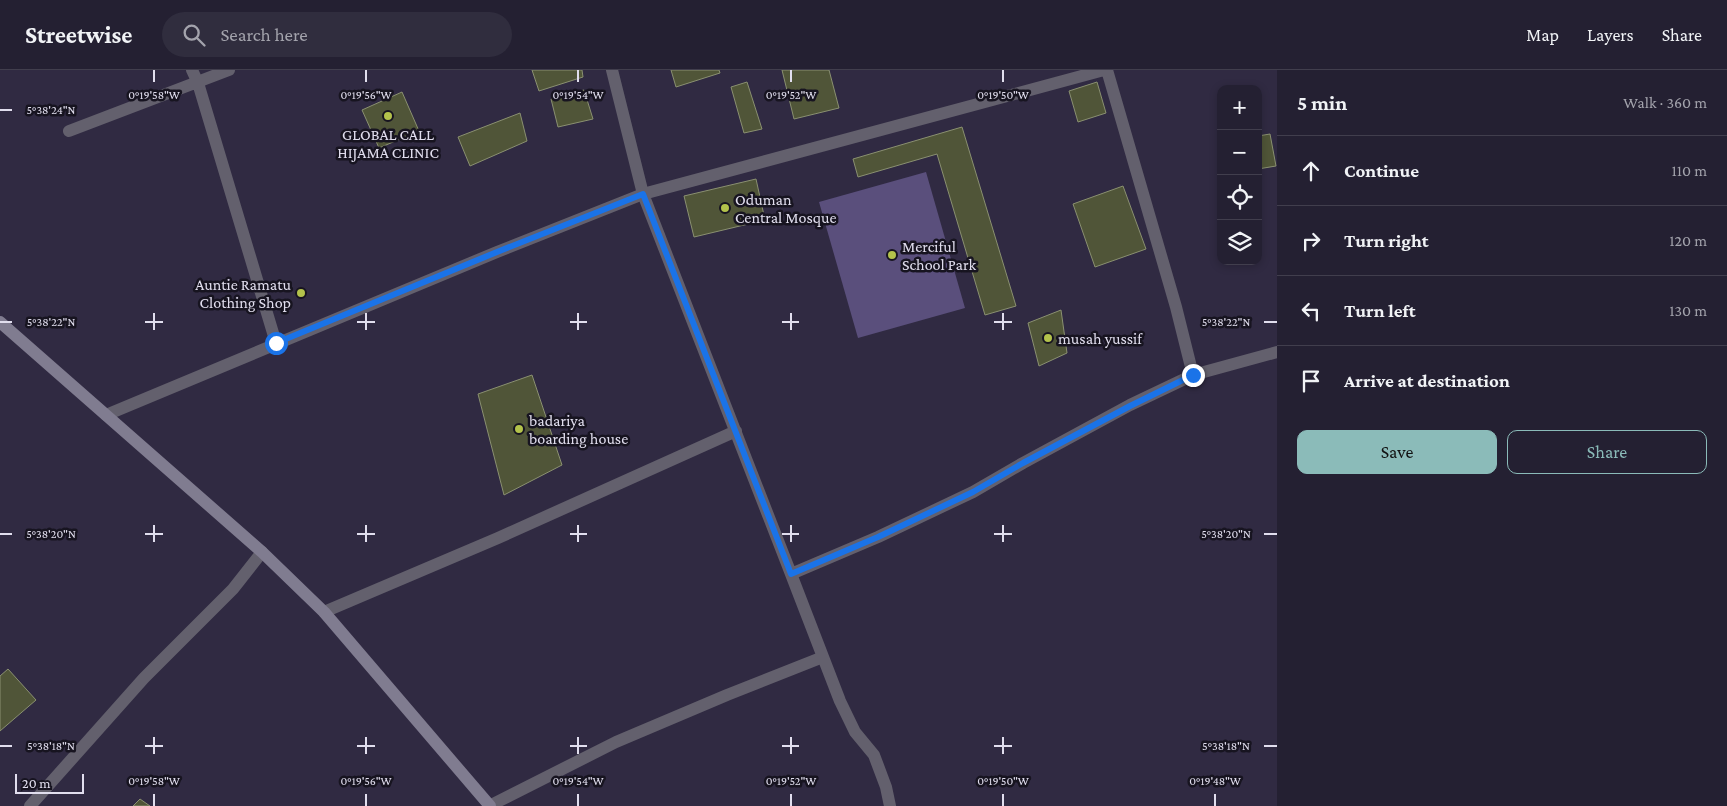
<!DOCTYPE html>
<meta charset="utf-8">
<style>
:root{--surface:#242032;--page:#302d3e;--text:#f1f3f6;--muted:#a3a3ac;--line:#413e4d;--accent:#8bbbb9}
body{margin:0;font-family:"Crimson Pro",serif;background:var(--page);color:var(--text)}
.controls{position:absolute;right:15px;top:15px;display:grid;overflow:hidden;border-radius:10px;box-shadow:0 2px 8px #0003}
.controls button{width:45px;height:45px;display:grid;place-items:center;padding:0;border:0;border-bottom:1px solid var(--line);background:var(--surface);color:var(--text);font:25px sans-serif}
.scale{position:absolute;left:15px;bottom:12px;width:69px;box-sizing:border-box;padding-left:5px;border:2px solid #e1deee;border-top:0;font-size:14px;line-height:18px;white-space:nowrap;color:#e1deee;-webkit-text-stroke:4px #171420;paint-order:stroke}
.stop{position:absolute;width:15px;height:15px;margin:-11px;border:4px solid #1a73e8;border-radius:50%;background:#fff}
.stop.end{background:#1a73e8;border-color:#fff;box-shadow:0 1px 5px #0008}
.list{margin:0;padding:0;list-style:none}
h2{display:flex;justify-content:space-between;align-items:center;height:65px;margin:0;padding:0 20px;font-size:21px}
h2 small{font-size:16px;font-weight:400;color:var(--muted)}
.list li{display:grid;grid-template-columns:32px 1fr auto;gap:15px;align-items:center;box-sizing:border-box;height:70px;padding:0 20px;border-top:1px solid var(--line)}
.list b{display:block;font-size:19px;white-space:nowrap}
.list em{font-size:16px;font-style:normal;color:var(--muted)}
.actions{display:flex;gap:10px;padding:15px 20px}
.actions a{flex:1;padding:11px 0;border:1px solid var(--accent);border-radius:10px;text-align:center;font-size:18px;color:var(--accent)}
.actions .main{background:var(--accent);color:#111}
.icon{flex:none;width:28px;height:28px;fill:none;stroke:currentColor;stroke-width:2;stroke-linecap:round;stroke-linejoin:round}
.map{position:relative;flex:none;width:1277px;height:736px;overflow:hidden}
header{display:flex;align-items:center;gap:30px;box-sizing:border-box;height:70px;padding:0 25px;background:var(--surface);border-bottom:1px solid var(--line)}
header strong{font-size:24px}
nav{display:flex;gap:28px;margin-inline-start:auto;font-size:18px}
.search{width:350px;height:45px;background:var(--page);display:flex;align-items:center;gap:12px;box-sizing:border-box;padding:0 18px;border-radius:28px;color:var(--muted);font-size:19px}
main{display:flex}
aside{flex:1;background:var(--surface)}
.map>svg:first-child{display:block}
</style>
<header>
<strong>Streetwise</strong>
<div class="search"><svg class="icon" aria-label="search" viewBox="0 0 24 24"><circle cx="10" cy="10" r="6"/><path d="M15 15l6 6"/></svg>Search here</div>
<nav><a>Map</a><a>Layers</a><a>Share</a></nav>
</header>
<main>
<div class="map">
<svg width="1277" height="736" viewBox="0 0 1277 736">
<rect width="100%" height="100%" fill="#302a42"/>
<path fill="#5a4f7c" d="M 926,102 L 965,238 L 858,268 L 819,132 Z"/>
<path fill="#505538" stroke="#8a9071" d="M 532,0 L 582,0 L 583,7 L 539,21 Z
M 671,0 L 719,0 L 720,3 L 676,17 Z
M 782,0 L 829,0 L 839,38 L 794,49 Z
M 747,12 L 762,59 L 744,63 L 731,17 Z
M 1097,12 L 1106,43 L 1078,52 L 1069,21 Z
M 584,20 L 593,49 L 558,57 L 551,29 Z
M 402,22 L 419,61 L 379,78 L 362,40 Z
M 520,43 L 527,71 L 470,96 L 458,67 Z
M 962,57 L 1016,236 L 985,245 L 937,84 L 858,107 L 853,89 Z
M 1270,64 L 1276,96 L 1258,99 L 1258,66 Z
M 756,109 L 765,150 L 694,167 L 684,126 Z
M 1123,116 L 1146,179 L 1095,197 L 1073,134 Z
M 1061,240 L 1067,283 L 1039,296 L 1028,253 Z
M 532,305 L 562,395 L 504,425 L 478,324 Z
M 8,599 L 36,630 L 0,661 L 0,606 Z
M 140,729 L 150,736 L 133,736 Z"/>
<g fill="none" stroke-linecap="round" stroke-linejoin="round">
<path stroke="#63606d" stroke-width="12" d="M 192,0 L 198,13 L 276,273
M 1104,0 L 643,124 L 791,504 L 878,467 L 973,422 L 1023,393 L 1130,335 L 1193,305 L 1176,237 L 1107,0
M 69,61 L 229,0
M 1193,305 L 1277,282
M 106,345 L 497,182 L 643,124 L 612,0
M 791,504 L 840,631 L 855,662 L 874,685 L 886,717 L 890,736
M 324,542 L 498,468 L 736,361
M 30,736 L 144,608 L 233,519 L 262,482
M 489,736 L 616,672 L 727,625 L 823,587"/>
<path stroke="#807c90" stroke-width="12" d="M 0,252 L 262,482 L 324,542 L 490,736"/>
</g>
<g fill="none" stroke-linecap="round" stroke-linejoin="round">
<path stroke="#1a73e8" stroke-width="6" d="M 276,273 L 497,182 L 643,124 L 791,504 L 878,467 L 973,422 L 1023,393 L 1130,336 L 1193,305"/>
</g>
<path fill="none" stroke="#e1deee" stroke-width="2" d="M 154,0 L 154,12M 366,0 L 366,12M 578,0 L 578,12M 791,0 L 791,12M 1003,0 L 1003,12M 0,40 L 12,40M 154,243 L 154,260M 366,243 L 366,260M 578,243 L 578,260M 791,243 L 791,260M 1003,243 L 1003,260M 0,252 L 12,252M 145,252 L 163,252M 357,252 L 375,252M 570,252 L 587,252M 782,252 L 799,252M 994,252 L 1012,252M 1264,252 L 1277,252M 154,455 L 154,472M 366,455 L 366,472M 578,455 L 578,472M 791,455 L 791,472M 1003,455 L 1003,472M 0,464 L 12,464M 145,464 L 163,464M 357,464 L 375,464M 570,464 L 587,464M 782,464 L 799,464M 994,464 L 1012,464M 1264,464 L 1277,464M 154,667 L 154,684M 366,667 L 366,684M 578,667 L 578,684M 791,667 L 791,684M 1003,667 L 1003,684M 0,676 L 12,676M 145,676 L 163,676M 357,676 L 375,676M 570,676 L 587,676M 782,676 L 799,676M 994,676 L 1012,676M 1264,676 L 1277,676M 154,724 L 154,736M 366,724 L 366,736M 578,724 L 578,736M 791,724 L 791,736M 1003,724 L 1003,736M 1215,724 L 1215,736"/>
<g fill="#b3c24b" stroke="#171420" stroke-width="2">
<circle cx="388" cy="46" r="5"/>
<circle cx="725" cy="138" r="5"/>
<circle cx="892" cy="185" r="5"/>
<circle cx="301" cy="223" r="5"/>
<circle cx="1048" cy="268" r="5"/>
<circle cx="519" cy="359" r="5"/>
</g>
<g text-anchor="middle" stroke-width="5" stroke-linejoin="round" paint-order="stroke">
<g font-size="16" fill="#e1deee" stroke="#171420" text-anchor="start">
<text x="388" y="70" text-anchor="middle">GLOBAL CALL<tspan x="388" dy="18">HIJAMA CLINIC</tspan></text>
<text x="735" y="135">Oduman<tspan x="735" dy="18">Central Mosque</tspan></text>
<text x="902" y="182">Merciful<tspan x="902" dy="18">School Park</tspan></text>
<text x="291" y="220" text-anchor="end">Auntie Ramatu<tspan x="291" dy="18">Clothing Shop</tspan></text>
<text x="1058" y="274">musah yussif</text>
<text x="529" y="356">badariya<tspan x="529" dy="18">boarding house</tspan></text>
</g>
</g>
<g font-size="12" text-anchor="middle" fill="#e1deee" stroke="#171420" stroke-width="5" stroke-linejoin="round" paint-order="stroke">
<text x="154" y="29">0°19'58"W</text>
<text x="366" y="29">0°19'56"W</text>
<text x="578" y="29">0°19'54"W</text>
<text x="791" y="29">0°19'52"W</text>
<text x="1003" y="29">0°19'50"W</text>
<text x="51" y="44">5°38'24"N</text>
<text x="51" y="256">5°38'22"N</text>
<text x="1226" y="256">5°38'22"N</text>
<text x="51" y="468">5°38'20"N</text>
<text x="1226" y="468">5°38'20"N</text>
<text x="51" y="680">5°38'18"N</text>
<text x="1226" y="680">5°38'18"N</text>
<text x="154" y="715">0°19'58"W</text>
<text x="366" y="715">0°19'56"W</text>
<text x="578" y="715">0°19'54"W</text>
<text x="791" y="715">0°19'52"W</text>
<text x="1003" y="715">0°19'50"W</text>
<text x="1215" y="715">0°19'48"W</text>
</g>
</svg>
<div class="controls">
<button>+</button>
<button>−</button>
<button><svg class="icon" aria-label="locate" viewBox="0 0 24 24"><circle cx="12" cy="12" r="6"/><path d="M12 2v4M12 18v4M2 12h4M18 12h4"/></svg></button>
<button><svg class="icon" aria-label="layers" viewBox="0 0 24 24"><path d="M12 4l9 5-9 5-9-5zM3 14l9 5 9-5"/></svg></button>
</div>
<div class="scale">20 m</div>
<div class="stop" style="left:276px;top:273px"></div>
<div class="stop end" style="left:1193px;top:305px"></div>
</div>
<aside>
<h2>5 min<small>Walk · 360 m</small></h2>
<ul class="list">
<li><svg class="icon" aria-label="ahead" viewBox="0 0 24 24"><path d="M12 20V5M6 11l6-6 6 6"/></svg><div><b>Continue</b></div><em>110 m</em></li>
<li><svg class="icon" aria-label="right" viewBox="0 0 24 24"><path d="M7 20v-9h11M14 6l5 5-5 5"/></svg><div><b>Turn right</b></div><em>120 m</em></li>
<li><svg class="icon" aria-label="left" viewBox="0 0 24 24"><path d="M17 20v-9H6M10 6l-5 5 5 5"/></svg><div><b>Turn left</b></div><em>130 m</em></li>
<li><svg class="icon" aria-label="arrive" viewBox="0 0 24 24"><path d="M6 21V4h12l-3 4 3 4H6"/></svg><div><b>Arrive at destination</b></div></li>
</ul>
<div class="actions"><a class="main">Save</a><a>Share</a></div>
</aside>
</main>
